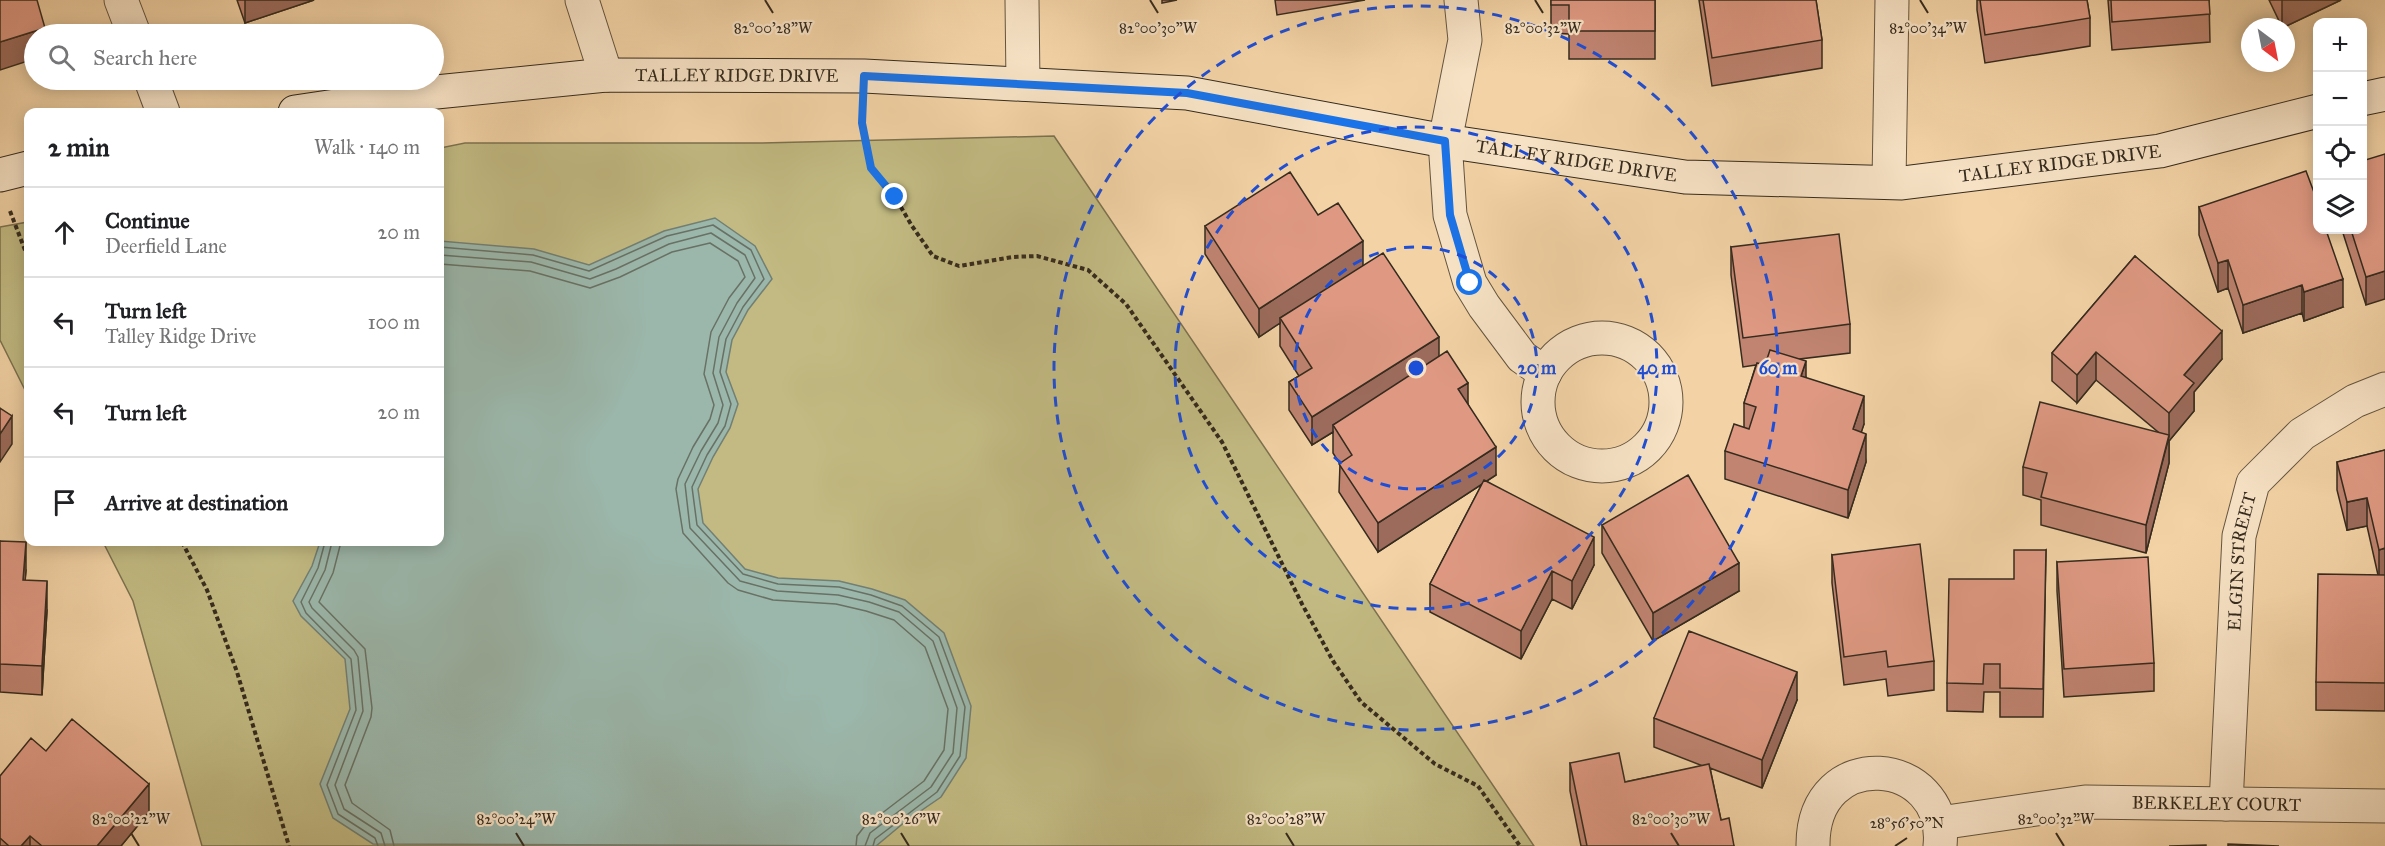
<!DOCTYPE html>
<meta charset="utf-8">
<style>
:root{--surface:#fff;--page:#f6f6f6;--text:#202124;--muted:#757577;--line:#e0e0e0}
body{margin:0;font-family:"IM FELL Great Primer",serif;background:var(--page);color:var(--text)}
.controls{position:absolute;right:18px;top:18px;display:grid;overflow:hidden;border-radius:12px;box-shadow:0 3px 15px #0003}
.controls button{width:54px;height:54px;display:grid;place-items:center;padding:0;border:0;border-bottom:2px solid var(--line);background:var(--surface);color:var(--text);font:30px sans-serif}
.compass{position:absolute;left:2241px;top:18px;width:54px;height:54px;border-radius:50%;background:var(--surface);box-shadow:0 3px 15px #0003;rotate:148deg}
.stop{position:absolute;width:18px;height:18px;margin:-14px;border:4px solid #1a73e8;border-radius:50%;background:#fff}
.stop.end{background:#1a73e8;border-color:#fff;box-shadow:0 2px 6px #0008}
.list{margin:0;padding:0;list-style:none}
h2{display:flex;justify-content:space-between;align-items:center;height:78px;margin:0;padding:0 24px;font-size:26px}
h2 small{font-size:20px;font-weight:400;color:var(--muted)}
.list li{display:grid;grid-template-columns:39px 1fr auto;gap:18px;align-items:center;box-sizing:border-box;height:90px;padding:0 24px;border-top:2px solid var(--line)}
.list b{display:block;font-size:22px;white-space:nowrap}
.list p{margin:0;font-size:20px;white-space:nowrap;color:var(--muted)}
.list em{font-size:20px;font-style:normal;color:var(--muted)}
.icon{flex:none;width:33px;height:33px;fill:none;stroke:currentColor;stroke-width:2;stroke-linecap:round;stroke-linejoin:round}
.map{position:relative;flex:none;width:2385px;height:846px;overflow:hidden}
.search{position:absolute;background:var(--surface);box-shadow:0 3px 15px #0003;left:24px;top:24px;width:420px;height:66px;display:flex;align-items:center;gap:15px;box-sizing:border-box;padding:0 21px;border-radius:33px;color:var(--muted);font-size:22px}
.panel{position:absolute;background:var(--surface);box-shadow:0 3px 15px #0003;left:24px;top:108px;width:420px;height:438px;border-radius:12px}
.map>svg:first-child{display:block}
</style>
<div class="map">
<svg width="2385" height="846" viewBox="0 0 2385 846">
<rect width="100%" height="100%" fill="#f3d3a6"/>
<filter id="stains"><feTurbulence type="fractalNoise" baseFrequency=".00333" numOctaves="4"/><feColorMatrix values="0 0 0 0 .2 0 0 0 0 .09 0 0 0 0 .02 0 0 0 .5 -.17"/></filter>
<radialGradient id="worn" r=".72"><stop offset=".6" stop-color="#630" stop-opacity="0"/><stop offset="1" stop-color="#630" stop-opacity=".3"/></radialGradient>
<path fill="#c2ba82" stroke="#7c7250" stroke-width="1.5" d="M 1054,136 L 1534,846 L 202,846 L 133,601 L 103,542 L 440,542 L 440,148 L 465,143 L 762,143 Z
M 28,222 L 28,396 L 0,340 L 0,227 Z"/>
<path fill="#9bb7ab" stroke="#727f73" stroke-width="1.5" d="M 715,218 L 755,246 L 772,279 L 748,310 L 732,340 L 726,372 L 738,404 L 730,428 L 713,457 L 698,489 L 703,523 L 745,569 L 778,578 L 839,581 L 872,589 L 905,600 L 944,633 L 971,706 L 966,758 L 941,797 L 906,821 L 876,846 L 373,844 L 333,818 L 320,784 L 350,709 L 345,659 L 301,616 L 293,601 L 312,566 L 320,542 L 440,542 L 440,241 L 534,249 L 589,265 L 664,231 Z"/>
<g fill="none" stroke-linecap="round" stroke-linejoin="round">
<path stroke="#687164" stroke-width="1.5" d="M 440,247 L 533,255 L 589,271 L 667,236 L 713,225 L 751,250 L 764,279 L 743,307 L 726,339 L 720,372 L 731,404 L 725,426 L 707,455 L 692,487 L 697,525 L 743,574 L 778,584 L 839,587 L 871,595 L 902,606 L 939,637 L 965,707 L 960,756 L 937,792 L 875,839 L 873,846
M 440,255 L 531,262 L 590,279 L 616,269 L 669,244 L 711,233 L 745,255 L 755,278 L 737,303 L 719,337 L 713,373 L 723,405 L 718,423 L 701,451 L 685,484 L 690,528 L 740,581 L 777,591 L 838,595 L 869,602 L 899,612 L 933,641 L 957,708 L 953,753 L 931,787 L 870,833 L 865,846
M 440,264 L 530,271 L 590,288 L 620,277 L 672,252 L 710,243 L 738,261 L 745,277 L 729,298 L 711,332 L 704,374 L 714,405 L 710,419 L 693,447 L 678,479 L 676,489 L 683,533 L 728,583 L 738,590 L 773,600 L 836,604 L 866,611 L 894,620 L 925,647 L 948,709 L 944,750 L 924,781 L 864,827 L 857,836 L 856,846
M 325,542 L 318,568 L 301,602 L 306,613 L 351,659 L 356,710 L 327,785 L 338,814 L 375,838 L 378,846
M 332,542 L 325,570 L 309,602 L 312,608 L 354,650 L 358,657 L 363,711 L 335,785 L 344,809 L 381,833 L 385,846
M 341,542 L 333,573 L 319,602 L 365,649 L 372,708 L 371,717 L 345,785 L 352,803 L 390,830 L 394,846"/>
<g stroke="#645540" stroke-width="35">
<g id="street">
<path d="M 121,0 L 134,34"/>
<path d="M 582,0 L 606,75"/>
<path d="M 1022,0 L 1023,84"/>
<path d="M 1461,0 L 1465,40 L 1445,141 L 1450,215 L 1470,283 L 1484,306 L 1522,357 L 1545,373"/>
<path d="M 151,80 L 163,112"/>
<path d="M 1889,182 L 1892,0"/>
<circle cx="1602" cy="402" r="64"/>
<path id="s1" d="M 2226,804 L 2239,536 L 2253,483 L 2302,434 L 2355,401 L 2385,389"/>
<path id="s2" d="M 1940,823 L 2085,802 L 2385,806"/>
<path d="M 1813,846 C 1812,742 1949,756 1940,846"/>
</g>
</g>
<g stroke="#352b1e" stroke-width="35">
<g id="secondary">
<path d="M 2362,99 L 2385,94"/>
<path id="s3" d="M 295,112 L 416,94 L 606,75 L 864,76 L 1187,93 L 1445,141 L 1685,177 L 1902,183 L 2160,151 L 2318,111"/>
<path d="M 0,175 L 28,168"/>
</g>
</g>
<path stroke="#352b1e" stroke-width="4" stroke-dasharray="4.5 3" stroke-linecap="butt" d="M 863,113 L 862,123 L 871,168 L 895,197 L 912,226 L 933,256 L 959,266 L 1012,257 L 1037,256 L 1088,270 L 1126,304 L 1222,442 L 1302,604 L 1333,661 L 1361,702 L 1435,764 L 1478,786 L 1520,846
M 10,211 L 28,258
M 182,542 L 207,590 L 237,672 L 289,846"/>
<use href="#street" stroke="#f7e2c5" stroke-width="33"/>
<use href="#secondary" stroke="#f7e2c5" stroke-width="33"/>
</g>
<path fill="#c08471" stroke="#352b1e" stroke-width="1.5" d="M 237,0 L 314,0 L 245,23 Z
M 1162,0 L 1177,0 L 1162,3 Z
M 1275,0 L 1365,0 L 1277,15 Z
M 1551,0 L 1655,0 L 1655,59 L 1569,59 L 1569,34 L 1551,33 Z
M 1699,0 L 1816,0 L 1822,40 L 1822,68 L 1712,86 Z
M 1977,0 L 2087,0 L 2090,18 L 2090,46 L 1985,63 L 1977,10 Z
M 2108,0 L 2209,0 L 2210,42 L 2112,50 Z
M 2269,0 L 2341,0 L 2284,27 L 2282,27 Z
M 2385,154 L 2366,305 L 2342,230 L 2362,230 Z
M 2199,207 L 2343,307 L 2304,321 L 2302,313 L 2243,333 L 2228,288 L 2218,292 L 2199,235 Z
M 1318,215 L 1363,266 L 1439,357 L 1468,404 L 1496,475 L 1487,481 L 1594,565 L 1572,609 L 1552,599 L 1521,659 L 1430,612 L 1430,584 L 1482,484 L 1378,552 L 1339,492 L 1340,464 L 1333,453 L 1333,432 L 1312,445 L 1289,410 L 1289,382 L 1299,376 L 1280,346 L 1280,323 L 1259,337 L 1205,254 L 1205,226 Z
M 1731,247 L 1850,324 L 1850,353 L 1800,359 L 1806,378 L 1864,424 L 1861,432 L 1866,462 L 1848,518 L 1725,479 L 1725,451 L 1744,427 L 1744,403 L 1756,365 L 1743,367 L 1731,275 Z
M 2135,256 L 2222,359 L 2194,392 L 2194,411 L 2169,441 L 2169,463 L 2146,553 L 2041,525 L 2041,500 L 2023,495 L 2023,467 L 2158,432 L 2096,380 L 2077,403 L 2052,381 L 2052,353 Z
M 2385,450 L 2385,711 L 2316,710 L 2316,682 L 2378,575 L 2367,526 L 2347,530 L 2337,490 L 2337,462 Z
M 1602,525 L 1739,591 L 1653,641 L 1602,553 Z
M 0,541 L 26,570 L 25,580 L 47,610 L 42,695 L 0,692 Z
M 2046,550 L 2043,717 L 2000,717 L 2000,692 L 1984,692 L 1983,712 L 1947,711 L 1947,683 L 2014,579 Z
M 1832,555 L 1934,661 L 1934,690 L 1888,696 L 1886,679 L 1844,685 L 1832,583 Z
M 2057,562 L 2154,663 L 2154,691 L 2064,697 L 2057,591 Z
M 1797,700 L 1762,788 L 1710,768 L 1721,820 L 1734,846 L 1581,846 L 1570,791 L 1570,763 L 1625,782 L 1703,766 L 1654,747 L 1654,718 Z
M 46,751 L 149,812 L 121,846 L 0,846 L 0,776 Z"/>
<path fill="#9c6b5c" stroke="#352b1e" stroke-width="1.5" d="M 245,0 L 314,0 L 245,23 Z
M 2282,0 L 2341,0 L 2284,27 L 2282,27 Z
M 45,28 L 45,34 L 34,34 L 34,59 L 0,70 L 0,42 Z
M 1363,241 L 1363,269 L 1280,318 L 1280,323 L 1259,337 L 1259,309 Z
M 2228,260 L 2228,288 L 2218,292 L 2218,263 Z
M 2385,271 L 2385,299 L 2366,305 L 2366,277 Z
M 2343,279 L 2343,307 L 2304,321 L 2304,292 Z
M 2302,285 L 2302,313 L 2243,333 L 2243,305 Z
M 2222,331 L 2222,359 L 2194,392 L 2194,411 L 2169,441 L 2169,463 L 2146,553 L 2146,525 L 2169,437 L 2169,413 L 2184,375 Z
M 1439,337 L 1439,365 L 1333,425 L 1333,432 L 1312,445 L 1312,417 Z
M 2096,352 L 2096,380 L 2077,403 L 2077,375 Z
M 1806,361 L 1806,389 L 1801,376 Z
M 1468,383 L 1468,411 L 1458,389 Z
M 1864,396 L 1864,424 L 1853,458 L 1853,429 Z
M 12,416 L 12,444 L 0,462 L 0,434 Z
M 1866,434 L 1866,462 L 1848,518 L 1848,490 Z
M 1496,447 L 1496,475 L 1378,552 L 1378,523 Z
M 2367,498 L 2367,526 L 2347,530 L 2347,502 Z
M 1594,537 L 1594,565 L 1572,609 L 1572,581 Z
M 26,542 L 26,570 L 23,608 L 23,580 Z
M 2385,548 L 2385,576 L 2379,578 L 2379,550 Z
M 1739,563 L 1739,591 L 1653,641 L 1653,613 Z
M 1552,571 L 1552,599 L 1521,659 L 1521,631 Z
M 47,581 L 47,610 L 42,695 L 42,666 Z
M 1797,672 L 1797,700 L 1762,788 L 1762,760 Z
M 149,784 L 149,812 L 121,846 L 97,846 Z
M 30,836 L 30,846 L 21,846 Z"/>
<path fill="#df9983" stroke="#352b1e" stroke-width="1.5" d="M 0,0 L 37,0 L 45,28 L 0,42 Z
M 1551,0 L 1655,0 L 1655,31 L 1569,31 L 1569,5 L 1551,5 Z
M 1703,0 L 1816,0 L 1822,40 L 1712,58 Z
M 1980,0 L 2087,0 L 2090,18 L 1985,35 Z
M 2111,0 L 2209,0 L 2210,14 L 2112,22 Z
M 2385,154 L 2385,271 L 2366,277 L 2351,230 L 2362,230 L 2362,161 Z
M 2306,171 L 2318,203 L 2318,230 L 2326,230 L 2343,279 L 2304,292 L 2302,285 L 2243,305 L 2228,260 L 2218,263 L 2199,207 Z
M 1290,172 L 1318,215 L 1338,203 L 1363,241 L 1259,309 L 1205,226 Z
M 1839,234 L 1850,324 L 1743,338 L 1731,247 Z
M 1383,253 L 1439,337 L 1312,417 L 1289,382 L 1312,368 L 1280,318 Z
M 2135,256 L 2222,331 L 2184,375 L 2194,383 L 2169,413 L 2096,352 L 2077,375 L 2052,353 Z
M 1770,350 L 1806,361 L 1801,376 L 1864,396 L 1853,429 L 1866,434 L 1848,490 L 1725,451 L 1734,424 L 1749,429 L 1756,407 L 1744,403 L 1757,363 L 1765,365 Z
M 1447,351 L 1468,383 L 1458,389 L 1496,447 L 1378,523 L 1339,464 L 1352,455 L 1333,425 Z
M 2040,402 L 2169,435 L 2146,525 L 2041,497 L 2047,473 L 2023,467 Z
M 0,408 L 12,416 L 0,434 Z
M 2385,450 L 2385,548 L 2379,550 L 2367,498 L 2347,502 L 2337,462 Z
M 1688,475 L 1739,563 L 1653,613 L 1602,525 Z
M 1484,480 L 1594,537 L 1572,581 L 1552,571 L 1521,631 L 1430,584 Z
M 0,541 L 26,542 L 23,580 L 47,581 L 42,666 L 0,664 Z
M 1920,544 L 1934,661 L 1888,667 L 1886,651 L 1844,657 L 1832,555 Z
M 2014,550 L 2046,550 L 2043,689 L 2000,688 L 2000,664 L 1984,664 L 1983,684 L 1947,683 L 1949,579 L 2014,579 Z
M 2148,557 L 2154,663 L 2064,669 L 2057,562 Z
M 2318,574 L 2385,575 L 2385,683 L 2316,682 Z
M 1689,631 L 1797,672 L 1762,760 L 1654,718 Z
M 72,719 L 149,784 L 97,846 L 42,846 L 30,836 L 21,846 L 9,846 L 0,838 L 0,776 L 31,738 L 46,751 Z
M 1619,753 L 1625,782 L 1709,764 L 1721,820 L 1729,818 L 1734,846 L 1587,846 L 1570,763 Z
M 2228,844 L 2279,846 L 2228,846 Z
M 2206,845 L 2206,846 L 2169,846 Z"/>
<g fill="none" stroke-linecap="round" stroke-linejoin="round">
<path stroke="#1a73e8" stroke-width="8" d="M 895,197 L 871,168 L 862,123 L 864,76 L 1187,93 L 1445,141 L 1450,215 L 1470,283"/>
</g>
<path fill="none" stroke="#352b1e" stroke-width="2" d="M 765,0 L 773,13M 1150,0 L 1158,13M 1535,0 L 1543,13M 1920,0 L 1928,13M 131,833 L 139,846M 516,833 L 524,846M 901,833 L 909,846M 1286,833 L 1294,846M 1671,833 L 1679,846M 2056,833 L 2064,846M 1895,846 L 1907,838"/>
<g fill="none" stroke="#1d4ed8" stroke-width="3" stroke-dasharray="10 8">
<circle cx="1416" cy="368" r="121"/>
<circle cx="1416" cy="368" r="241"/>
<circle cx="1416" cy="368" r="362"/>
</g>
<g text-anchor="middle" stroke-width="4.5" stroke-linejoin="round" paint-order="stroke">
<g font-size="18" fill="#352b1e" stroke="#f7e2c5">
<text dy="6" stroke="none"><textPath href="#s3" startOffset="444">TALLEY RIDGE DRIVE</textPath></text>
<text dy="6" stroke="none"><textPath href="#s3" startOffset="1290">TALLEY RIDGE DRIVE</textPath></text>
<text dy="6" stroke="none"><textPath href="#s3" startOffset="1776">TALLEY RIDGE DRIVE</textPath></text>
<text dy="6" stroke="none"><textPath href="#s1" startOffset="243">ELGIN STREET</textPath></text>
<text dy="6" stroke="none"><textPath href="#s2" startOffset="278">BERKELEY COURT</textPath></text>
</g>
</g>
<g font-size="15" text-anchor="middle" fill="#352b1e" stroke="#f7e2c5" stroke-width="4.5" stroke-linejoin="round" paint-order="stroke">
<text x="773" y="33">82°00'28"W</text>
<text x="1158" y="33">82°00'30"W</text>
<text x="1543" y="33">82°00'32"W</text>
<text x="1928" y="33">82°00'34"W</text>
<text x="131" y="824">82°00'22"W</text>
<text x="516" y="824">82°00'24"W</text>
<text x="901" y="824">82°00'26"W</text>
<text x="1286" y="824">82°00'28"W</text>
<text x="1671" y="824">82°00'30"W</text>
<text x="2056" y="824">82°00'32"W</text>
<text x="1907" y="828">28°56'50"N</text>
</g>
<circle cx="1416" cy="368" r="9" fill="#1d4ed8" stroke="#f7e2c5" stroke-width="3"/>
<g font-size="18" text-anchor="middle" font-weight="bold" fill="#1d4ed8" stroke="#f7e2c5" stroke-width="4.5" stroke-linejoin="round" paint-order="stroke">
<text x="1537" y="374">20 m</text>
<text x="1657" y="374">40 m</text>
<text x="1778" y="374">60 m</text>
</g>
<rect width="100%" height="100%" filter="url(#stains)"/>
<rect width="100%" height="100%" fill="url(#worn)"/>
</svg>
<div class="controls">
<button>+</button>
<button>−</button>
<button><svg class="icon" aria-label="locate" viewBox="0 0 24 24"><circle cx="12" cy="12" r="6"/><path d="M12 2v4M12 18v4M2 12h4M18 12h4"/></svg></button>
<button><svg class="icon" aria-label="layers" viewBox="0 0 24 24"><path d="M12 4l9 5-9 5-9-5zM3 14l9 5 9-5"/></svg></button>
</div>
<svg class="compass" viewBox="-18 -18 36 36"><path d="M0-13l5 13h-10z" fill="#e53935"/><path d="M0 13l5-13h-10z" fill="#757577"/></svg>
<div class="stop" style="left:1470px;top:283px"></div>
<div class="stop end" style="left:895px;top:197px"></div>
<div class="search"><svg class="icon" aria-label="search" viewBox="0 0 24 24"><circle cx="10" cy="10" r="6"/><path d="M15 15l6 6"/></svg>Search here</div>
<section class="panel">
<h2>2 min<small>Walk · 140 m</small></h2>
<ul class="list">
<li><svg class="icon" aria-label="ahead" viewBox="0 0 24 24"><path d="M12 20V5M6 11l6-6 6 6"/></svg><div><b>Continue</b><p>Deerfield Lane</p></div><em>20 m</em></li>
<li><svg class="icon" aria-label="left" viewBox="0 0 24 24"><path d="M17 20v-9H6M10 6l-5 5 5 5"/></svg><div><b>Turn left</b><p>Talley Ridge Drive</p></div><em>100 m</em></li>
<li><svg class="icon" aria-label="left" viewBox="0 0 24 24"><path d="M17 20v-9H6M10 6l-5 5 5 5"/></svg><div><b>Turn left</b></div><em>20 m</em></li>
<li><svg class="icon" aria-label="arrive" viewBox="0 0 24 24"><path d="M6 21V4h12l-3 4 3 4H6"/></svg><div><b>Arrive at destination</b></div></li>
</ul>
</section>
</div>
